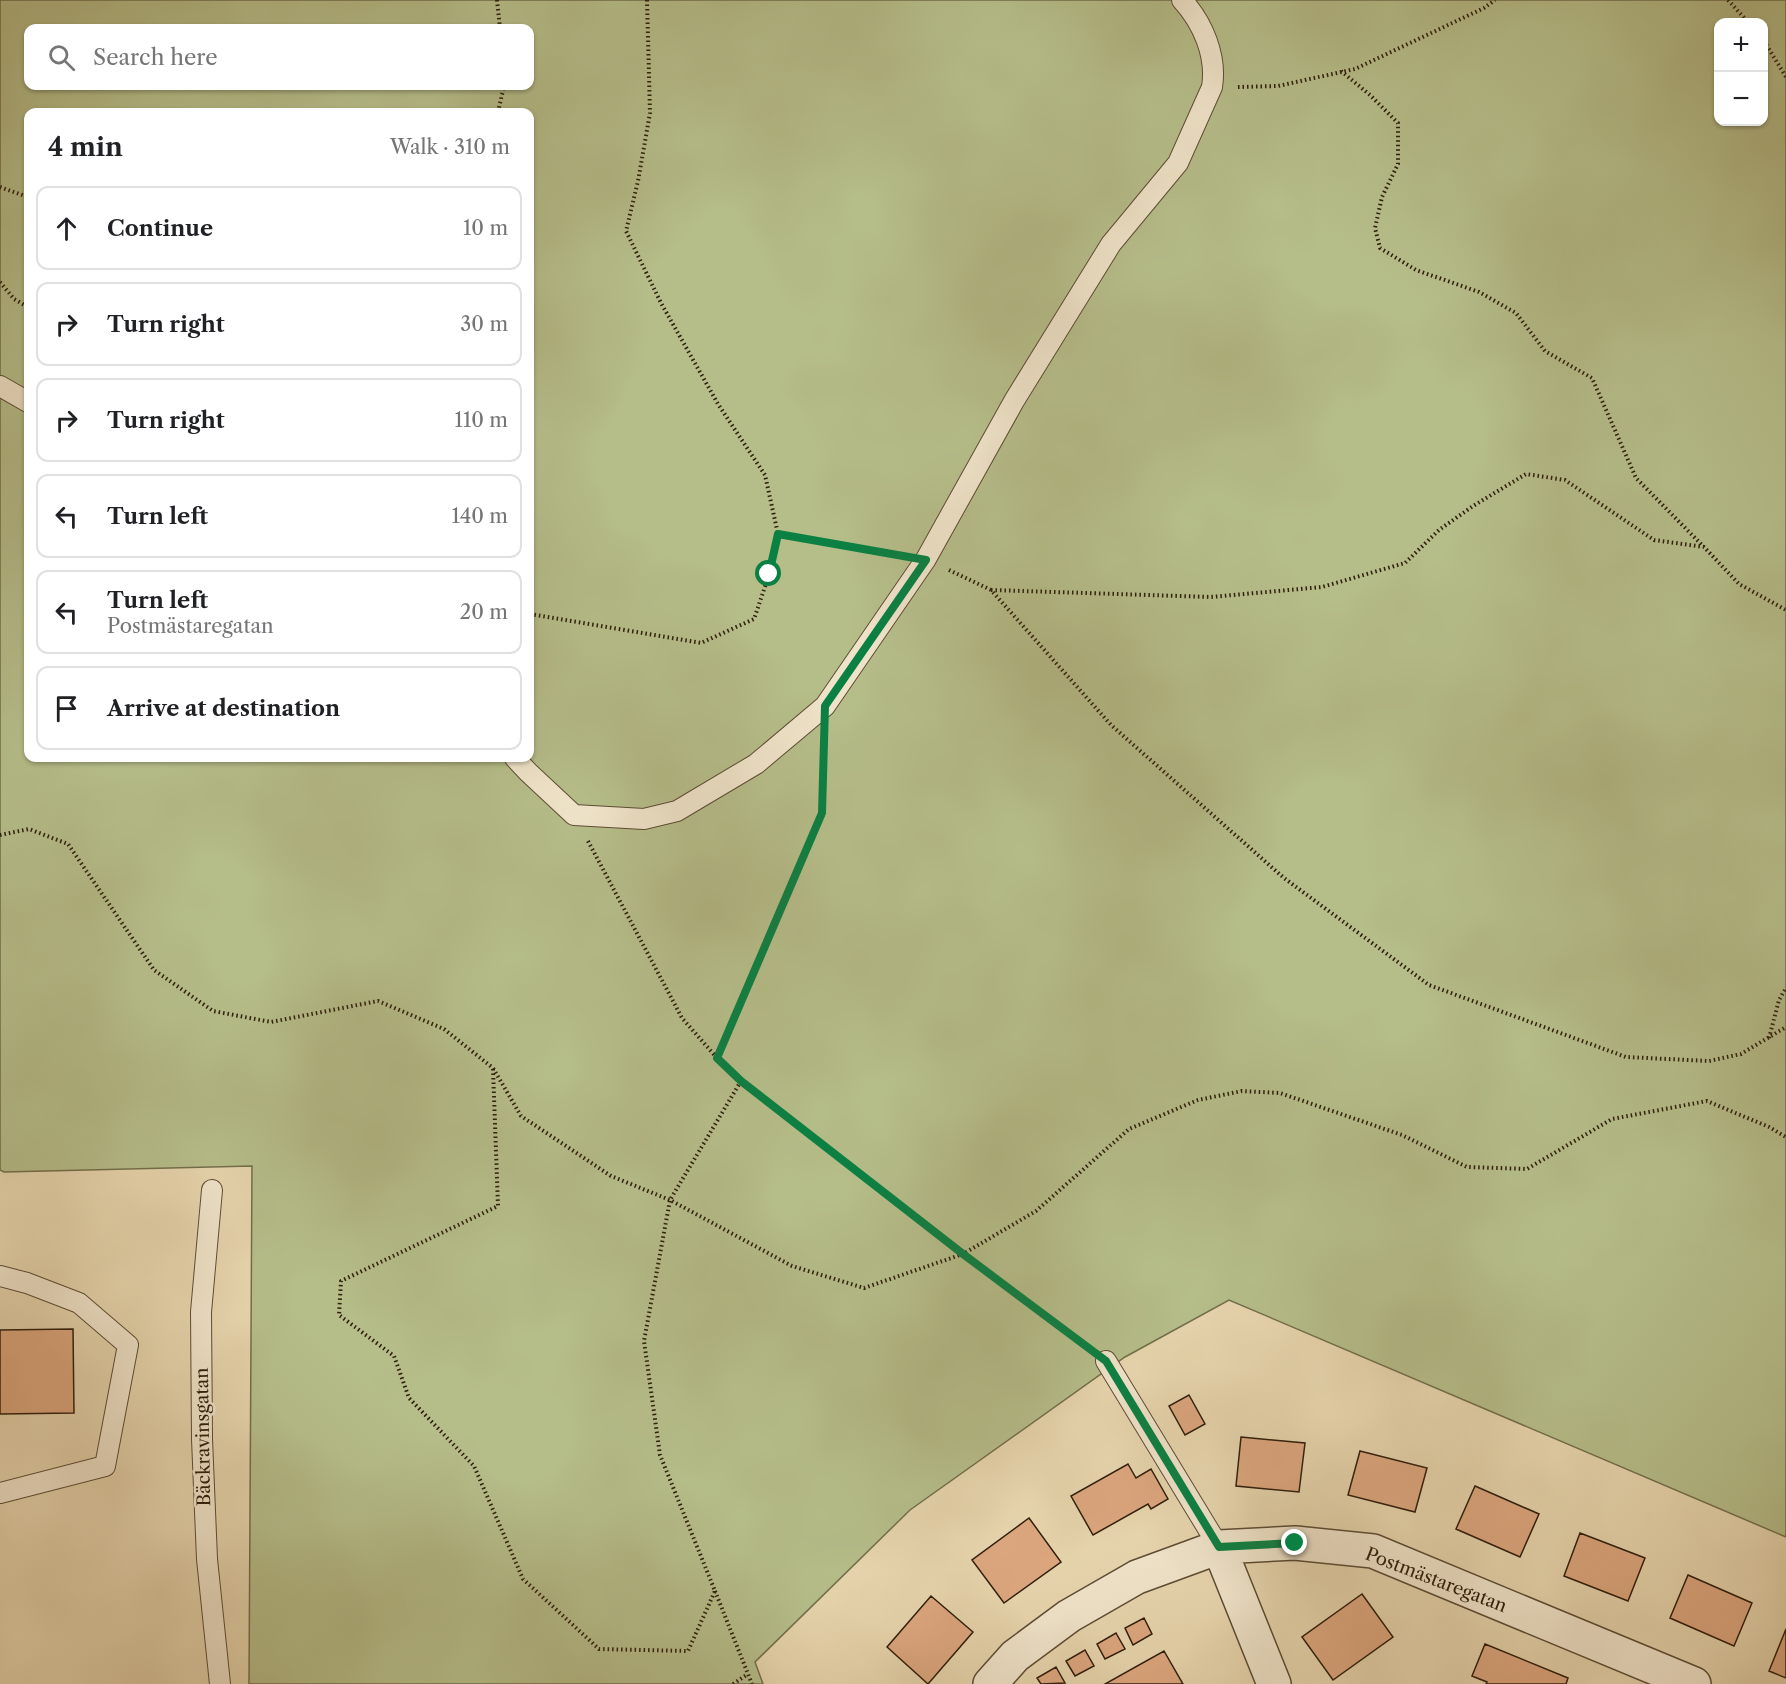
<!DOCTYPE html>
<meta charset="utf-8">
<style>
:root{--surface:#fff;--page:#f6f6f6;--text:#202124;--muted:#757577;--line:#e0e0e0}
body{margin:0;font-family:"Libre Caslon Text",serif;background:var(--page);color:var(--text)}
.controls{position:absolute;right:18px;top:18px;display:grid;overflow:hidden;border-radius:12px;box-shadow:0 2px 4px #0004}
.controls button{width:54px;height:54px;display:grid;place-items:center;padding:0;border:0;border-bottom:2px solid var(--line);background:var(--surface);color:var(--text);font:30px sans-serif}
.stop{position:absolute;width:18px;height:18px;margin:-14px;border:4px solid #0b8043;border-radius:50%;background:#fff}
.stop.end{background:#0b8043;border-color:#fff;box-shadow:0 2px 6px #0008}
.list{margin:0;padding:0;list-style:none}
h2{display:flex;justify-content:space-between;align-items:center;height:78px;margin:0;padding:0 24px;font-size:26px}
h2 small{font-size:20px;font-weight:400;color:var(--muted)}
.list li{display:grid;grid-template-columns:39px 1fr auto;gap:18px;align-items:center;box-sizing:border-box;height:84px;margin:0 12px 12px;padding:0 12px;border:2px solid var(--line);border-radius:12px}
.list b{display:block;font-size:22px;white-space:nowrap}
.list p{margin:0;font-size:20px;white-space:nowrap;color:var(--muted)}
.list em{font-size:20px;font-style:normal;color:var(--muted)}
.icon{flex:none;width:33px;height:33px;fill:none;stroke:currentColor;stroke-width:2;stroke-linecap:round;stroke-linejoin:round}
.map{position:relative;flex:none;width:1786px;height:1684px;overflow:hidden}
.search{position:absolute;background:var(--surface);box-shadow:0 2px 4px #0004;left:24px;top:24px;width:510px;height:66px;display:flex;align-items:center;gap:15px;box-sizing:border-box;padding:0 21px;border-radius:12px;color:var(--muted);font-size:22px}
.panel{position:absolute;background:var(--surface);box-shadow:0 2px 4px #0004;left:24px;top:108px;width:510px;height:654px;border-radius:12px}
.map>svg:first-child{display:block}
</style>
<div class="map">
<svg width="1786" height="1684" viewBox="0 0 1786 1684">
<rect width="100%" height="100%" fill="#e6d4ac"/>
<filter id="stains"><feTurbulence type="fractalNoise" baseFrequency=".00333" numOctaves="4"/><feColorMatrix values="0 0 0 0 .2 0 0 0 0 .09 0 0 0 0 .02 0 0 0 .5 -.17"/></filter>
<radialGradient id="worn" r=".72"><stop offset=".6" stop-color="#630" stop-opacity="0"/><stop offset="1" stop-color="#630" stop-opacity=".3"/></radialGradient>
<path fill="#b5bd89" stroke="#726e4b" stroke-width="1.5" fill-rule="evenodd" d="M 0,0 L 1786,0 L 1786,1537 L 1229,1300 L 1125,1357 L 910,1510 L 755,1662 L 763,1684 L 249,1684 L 252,1166 L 4,1172 L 0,1170 ZM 1718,22 L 1764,22 L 1764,122 L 1718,122 ZM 28,28 L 530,28 L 530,86 L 28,86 ZM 28,112 L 530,112 L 530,758 L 28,758 Z"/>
<path fill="#dca67e" stroke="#2f1e0d" stroke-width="1.5" d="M 73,1329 L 74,1413 L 0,1414 L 0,1330 Z
M 1189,1395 L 1205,1424 L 1185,1435 L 1169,1406 Z
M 1241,1437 L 1305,1443 L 1299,1492 L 1236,1486 Z
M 1360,1451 L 1427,1468 L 1415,1512 L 1348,1495 Z
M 1128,1464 L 1136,1478 L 1151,1469 L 1168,1499 L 1151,1509 L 1148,1504 L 1093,1535 L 1071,1496 Z
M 1475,1486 L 1539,1514 L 1520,1557 L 1456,1529 Z
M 1029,1518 L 1061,1562 L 1004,1603 L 972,1560 Z
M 1580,1533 L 1645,1558 L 1628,1601 L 1564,1576 Z
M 1688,1575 L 1752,1603 L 1734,1646 L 1670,1618 Z
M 1362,1594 L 1393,1637 L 1333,1680 L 1302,1637 Z
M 931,1596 L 973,1632 L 928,1684 L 887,1647 Z
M 1144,1618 L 1152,1634 L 1133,1645 L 1125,1628 Z
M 1786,1629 L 1786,1678 L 1769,1671 Z
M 1116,1633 L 1125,1649 L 1105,1659 L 1097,1644 Z
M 1485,1644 L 1568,1678 L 1566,1684 L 1486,1684 L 1487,1682 L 1472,1676 Z
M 1085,1650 L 1094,1666 L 1075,1676 L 1066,1661 Z
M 1164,1651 L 1183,1684 L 1105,1684 Z
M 1056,1667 L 1065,1683 L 1041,1684 L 1037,1678 Z"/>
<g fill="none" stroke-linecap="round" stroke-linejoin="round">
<g stroke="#5d4c35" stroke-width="22">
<path id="service" d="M 0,386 L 28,402
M 515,758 L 528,772 L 574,815 L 644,819 L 677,811 L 756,764 L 825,706 L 926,559 L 1014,401 L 1111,244 L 1178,163 L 1212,87 C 1217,56 1203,23 1182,0
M 212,1190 L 201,1312 L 202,1439 L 207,1559 L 220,1684
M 0,1276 L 27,1283 L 79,1303 L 128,1345 L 105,1466 L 0,1493
M 1106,1361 L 1219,1547"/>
</g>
<g stroke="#5d4c35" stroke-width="36">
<path id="minor" d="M 1219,1547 L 1274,1684
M 990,1684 L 1015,1656 L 1069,1616 L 1137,1577 L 1219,1547 L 1295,1543 L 1373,1551 L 1694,1684"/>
</g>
<path stroke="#2f1e0d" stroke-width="4" stroke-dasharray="1.5 3" stroke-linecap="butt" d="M 497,0 L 500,28
M 647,0 L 650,113 L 638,181 L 626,231 L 661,303 L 718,404 L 765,475 L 778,534
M 1728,0 L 1748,22
M 1764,41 L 1786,77
M 1341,71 L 1370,95 L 1398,123 L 1398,164 L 1382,197 L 1375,228 L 1380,248 L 1416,270 L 1479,292 L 1516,313 L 1545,351 L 1592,378 L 1636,478 L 1703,546
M 1238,87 L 1278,86 L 1355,69 L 1484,8 L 1495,0
M 498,112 L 504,86
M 0,187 L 28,197
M 0,282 L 14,299 L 28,307
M 949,570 L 991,590 L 1111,725 L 1284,878 L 1429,985 L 1626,1057 L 1709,1061 L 1741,1054 L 1786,1027
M 991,590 L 1211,597 L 1322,587 L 1405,563 L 1439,530 L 1473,506 L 1526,474 L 1565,480 L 1654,540 L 1704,547 L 1739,584 L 1786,610
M 530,614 L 701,643 L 754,619 L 769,575 L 778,534 L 896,555
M 0,835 L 29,829 L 68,844 L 154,970 L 213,1011 L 271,1022 L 378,1001 L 444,1029 L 493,1068 L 521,1116 L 611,1176 L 670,1200 L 792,1266 L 864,1288 L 963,1254 L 1036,1211 L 1129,1129 L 1198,1100 L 1242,1091 L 1280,1093 L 1402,1135 L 1467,1167 L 1527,1169 L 1612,1119 L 1707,1101 L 1769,1127 L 1786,1137
M 588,841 L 682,1018 L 717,1058 L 741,1081 L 963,1254 L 1086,1346
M 1769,1038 L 1779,1000 L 1786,988
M 717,1058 L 822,813 L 824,742
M 493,1069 L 498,1206 L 341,1281 L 339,1315 L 394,1356 L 409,1398 L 474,1466 L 523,1579 L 599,1649 L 688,1651 L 715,1591 L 660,1455 L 644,1341 L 670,1200 L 741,1081
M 715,1591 L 752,1684
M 733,1684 L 748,1674"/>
<use href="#service" stroke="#efe3c9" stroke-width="20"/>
<use href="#minor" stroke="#efe3c9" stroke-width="33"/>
</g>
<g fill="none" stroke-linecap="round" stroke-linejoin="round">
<path stroke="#0b8043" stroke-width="8" d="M 769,574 L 778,534 L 926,560 L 825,706 L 822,813 L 717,1058 L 741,1081 L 963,1254 L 1106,1361 L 1219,1547 L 1295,1543"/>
</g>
<g text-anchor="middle" stroke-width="5" stroke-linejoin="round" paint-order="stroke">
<g font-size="18" fill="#2f1e0d" stroke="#efe3c9">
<text transform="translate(203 1437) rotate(-91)" y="6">Bäckravinsgatan</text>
<text transform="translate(1436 1580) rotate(21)" y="6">Postmästaregatan</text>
</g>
</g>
<rect width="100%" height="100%" filter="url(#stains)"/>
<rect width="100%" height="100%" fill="url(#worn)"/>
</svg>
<div class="controls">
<button>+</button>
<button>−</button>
</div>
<div class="stop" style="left:769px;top:574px"></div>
<div class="stop end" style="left:1295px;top:1543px"></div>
<div class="search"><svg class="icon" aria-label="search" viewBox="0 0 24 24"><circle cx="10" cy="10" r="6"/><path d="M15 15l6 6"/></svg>Search here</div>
<section class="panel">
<h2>4 min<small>Walk · 310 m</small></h2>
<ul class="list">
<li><svg class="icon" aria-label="ahead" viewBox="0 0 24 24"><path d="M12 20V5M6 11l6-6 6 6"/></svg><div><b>Continue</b></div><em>10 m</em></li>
<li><svg class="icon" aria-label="right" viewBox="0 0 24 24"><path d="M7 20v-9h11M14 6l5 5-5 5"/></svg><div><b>Turn right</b></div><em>30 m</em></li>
<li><svg class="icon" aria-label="right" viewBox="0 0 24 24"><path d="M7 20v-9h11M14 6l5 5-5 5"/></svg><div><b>Turn right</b></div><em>110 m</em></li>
<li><svg class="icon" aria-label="left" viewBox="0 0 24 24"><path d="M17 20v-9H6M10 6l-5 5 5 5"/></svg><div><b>Turn left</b></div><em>140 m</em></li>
<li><svg class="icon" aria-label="left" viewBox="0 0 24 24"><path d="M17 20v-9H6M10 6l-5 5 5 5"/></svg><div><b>Turn left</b><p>Postmästaregatan</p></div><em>20 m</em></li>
<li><svg class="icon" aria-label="arrive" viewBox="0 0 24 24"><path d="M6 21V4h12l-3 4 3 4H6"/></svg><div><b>Arrive at destination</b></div></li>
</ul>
</section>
</div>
